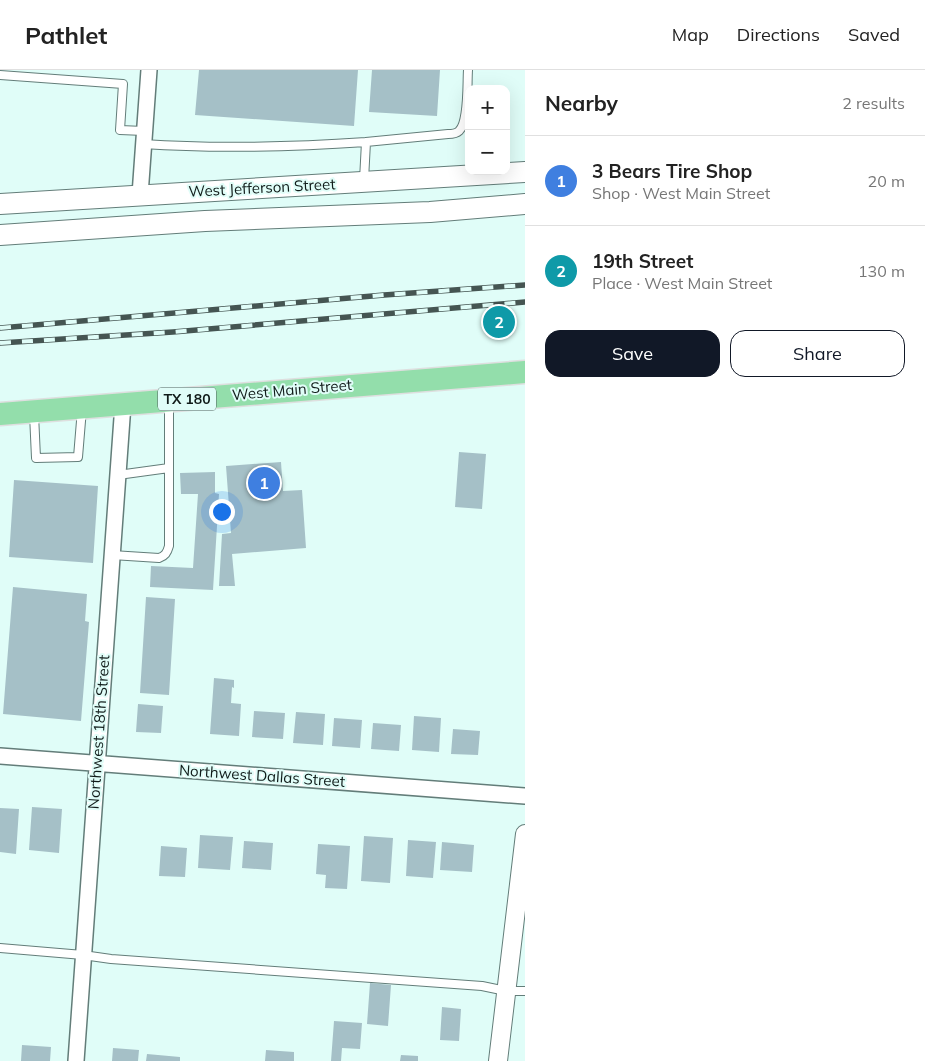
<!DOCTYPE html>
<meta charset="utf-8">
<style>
:root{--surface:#fff;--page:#f6f6f6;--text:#222;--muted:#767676;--line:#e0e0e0;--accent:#111827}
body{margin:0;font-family:Mulish,sans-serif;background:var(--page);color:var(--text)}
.controls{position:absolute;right:15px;top:15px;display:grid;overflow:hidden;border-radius:10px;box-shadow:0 5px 20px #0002}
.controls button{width:45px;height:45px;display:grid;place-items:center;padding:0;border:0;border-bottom:1px solid var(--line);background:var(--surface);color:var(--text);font:25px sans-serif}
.you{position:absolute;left:221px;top:441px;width:18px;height:18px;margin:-12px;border:4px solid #fff;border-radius:50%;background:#1a73e8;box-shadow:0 0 0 8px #1a73e833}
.badge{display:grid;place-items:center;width:32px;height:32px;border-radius:50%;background:var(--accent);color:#fff;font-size:16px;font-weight:700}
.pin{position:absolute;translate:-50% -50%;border:2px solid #fff;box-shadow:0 1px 5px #0006}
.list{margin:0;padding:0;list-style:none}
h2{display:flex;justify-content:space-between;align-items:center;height:65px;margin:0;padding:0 20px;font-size:21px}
h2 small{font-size:16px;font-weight:400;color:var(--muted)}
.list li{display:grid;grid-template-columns:32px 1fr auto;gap:15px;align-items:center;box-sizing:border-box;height:90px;padding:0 20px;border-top:1px solid var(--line)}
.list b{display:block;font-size:19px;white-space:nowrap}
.list p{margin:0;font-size:16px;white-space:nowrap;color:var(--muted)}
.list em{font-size:16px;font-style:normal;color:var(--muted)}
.actions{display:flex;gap:10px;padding:15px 20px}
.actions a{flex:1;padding:11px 0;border:1px solid var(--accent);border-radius:15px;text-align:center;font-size:18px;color:var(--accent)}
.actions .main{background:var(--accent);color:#fff}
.map{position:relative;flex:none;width:525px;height:991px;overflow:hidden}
header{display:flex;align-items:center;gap:30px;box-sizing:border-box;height:70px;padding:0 25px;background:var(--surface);border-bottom:1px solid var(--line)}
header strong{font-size:24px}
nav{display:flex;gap:28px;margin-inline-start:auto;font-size:18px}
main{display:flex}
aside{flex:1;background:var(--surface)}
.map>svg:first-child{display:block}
</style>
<header>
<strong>Pathlet</strong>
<nav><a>Map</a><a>Directions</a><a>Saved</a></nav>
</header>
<main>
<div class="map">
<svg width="525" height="991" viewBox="0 0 525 991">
<rect width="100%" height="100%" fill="#e0fdf8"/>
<path fill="#a5c0c7" d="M 199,0 L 358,0 L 354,56 L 195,45 Z
M 372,0 L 440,0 L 437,46 L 369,42 Z
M 506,248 L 506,254 L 493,255 L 493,249 Z
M 459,382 L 486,384 L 482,439 L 455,437 Z
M 281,392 L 283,421 L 302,420 L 306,478 L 232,484 L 235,516 L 219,516 L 222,464 L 231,463 L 226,396 Z
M 215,402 L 215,423 L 219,424 L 213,520 L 150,517 L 151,496 L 193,498 L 198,424 L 181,424 L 180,403 Z
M 14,410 L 98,416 L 93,493 L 9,487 Z
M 13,517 L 87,524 L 85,551 L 89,552 L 81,651 L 3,644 Z
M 146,527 L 175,529 L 169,625 L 140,623 Z
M 214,608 L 234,610 L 234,618 L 232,617 L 231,633 L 241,634 L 239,666 L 210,664 Z
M 138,634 L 163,636 L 161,663 L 136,662 Z
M 254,641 L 285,643 L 283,669 L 252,667 Z
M 296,642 L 325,644 L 323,675 L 293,673 Z
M 414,646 L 441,648 L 439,682 L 412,680 Z
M 334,648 L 362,650 L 360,678 L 332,676 Z
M 373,653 L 401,655 L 399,681 L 371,679 Z
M 453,659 L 480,661 L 478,685 L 451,684 Z
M 32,737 L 62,739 L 59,783 L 29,780 Z
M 0,738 L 19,739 L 16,784 L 0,782 Z
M 200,765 L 233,767 L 230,800 L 198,798 Z
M 364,766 L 393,768 L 390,813 L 361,811 Z
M 408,770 L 436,772 L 433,808 L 406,806 Z
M 244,771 L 273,773 L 271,800 L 242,798 Z
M 442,772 L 474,775 L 472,802 L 440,800 Z
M 318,774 L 350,776 L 347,819 L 325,818 L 326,805 L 316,804 Z
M 161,776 L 187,778 L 185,807 L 159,806 Z
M 370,913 L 391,915 L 388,956 L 367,954 Z
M 442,937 L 461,939 L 459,971 L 440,970 Z
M 334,951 L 362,953 L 360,979 L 342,978 L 341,991 L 331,991 Z
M 22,975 L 51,977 L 50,991 L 21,991 Z
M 113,978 L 139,980 L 138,991 L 112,991 Z
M 266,980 L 294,982 L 294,991 L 265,991 Z
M 147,984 L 180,987 L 180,991 L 146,991 Z
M 401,985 L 418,986 L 418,991 L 400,991 Z"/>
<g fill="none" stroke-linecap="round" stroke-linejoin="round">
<g stroke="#637d79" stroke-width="10">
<path id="service" d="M 0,5 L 123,14 L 120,60 L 144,61
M 143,74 C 218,79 292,77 366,72
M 364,110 L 366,72 L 448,64 C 452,64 456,64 459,61 C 469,52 467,14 468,0
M 34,344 L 36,388 L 78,387 L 82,339
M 118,405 L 169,398
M 112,485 L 159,488 C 165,486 167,483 169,476 L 169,332
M 0,878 L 83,885 L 111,889 L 482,916 L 506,921 L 525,921"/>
</g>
<g stroke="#637d79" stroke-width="18">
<path id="minor" d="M 140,125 L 149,0
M 0,686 L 525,726
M 76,991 L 123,334"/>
</g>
<g stroke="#637d79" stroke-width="20">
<path id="tertiary" d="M 498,991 L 525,764"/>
</g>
<g stroke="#637d79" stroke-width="22">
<path id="secondary" d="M 0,134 L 525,102
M 0,165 L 205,151 L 430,142 L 525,134"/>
</g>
<g stroke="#dedfdf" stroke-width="25">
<path id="primary" d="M 0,344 L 525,302"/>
</g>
<use href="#service" stroke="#fff" stroke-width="8"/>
<use href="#minor" stroke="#fff" stroke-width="15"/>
<use href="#tertiary" stroke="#fff" stroke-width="18"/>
<use href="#secondary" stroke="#fff" stroke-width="20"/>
<use href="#primary" stroke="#93deab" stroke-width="22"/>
<g stroke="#455552" stroke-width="5.5">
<path id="rail" d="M 0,258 L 384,225 L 525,215
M 0,273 L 173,262 L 525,232"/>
</g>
<use href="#rail" stroke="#e0fdf8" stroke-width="4" stroke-dasharray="11" stroke-linecap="butt"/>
</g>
<g text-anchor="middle" stroke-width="4" stroke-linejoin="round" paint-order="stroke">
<rect fill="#e0fdf8" stroke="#4e5f5c" stroke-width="1" x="158" y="317.5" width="58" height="23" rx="4"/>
<g font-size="14" font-weight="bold" fill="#101b19">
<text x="187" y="334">TX 180</text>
</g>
<g font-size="15" fill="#101b19" stroke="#e0fdf8">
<text transform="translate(262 118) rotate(-3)" y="5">West Jefferson Street</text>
<text transform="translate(292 320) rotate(-5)" y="5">West Main Street</text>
<text transform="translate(99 662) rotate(-86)" y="5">Northwest 18th Street</text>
<text transform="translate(262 706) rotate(4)" y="5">Northwest Dallas Street</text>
</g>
</g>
</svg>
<div class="controls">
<button>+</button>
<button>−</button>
</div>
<div class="you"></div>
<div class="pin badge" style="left:264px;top:413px;background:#3f7fe0">1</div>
<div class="pin badge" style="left:499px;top:252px;background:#0f9aa8">2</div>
</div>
<aside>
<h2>Nearby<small>2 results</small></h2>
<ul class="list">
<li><span class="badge" style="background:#3f7fe0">1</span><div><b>3 Bears Tire Shop</b><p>Shop · West Main Street</p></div><em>20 m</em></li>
<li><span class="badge" style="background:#0f9aa8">2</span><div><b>19th Street</b><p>Place · West Main Street</p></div><em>130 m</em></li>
</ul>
<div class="actions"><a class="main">Save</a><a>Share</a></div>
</aside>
</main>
